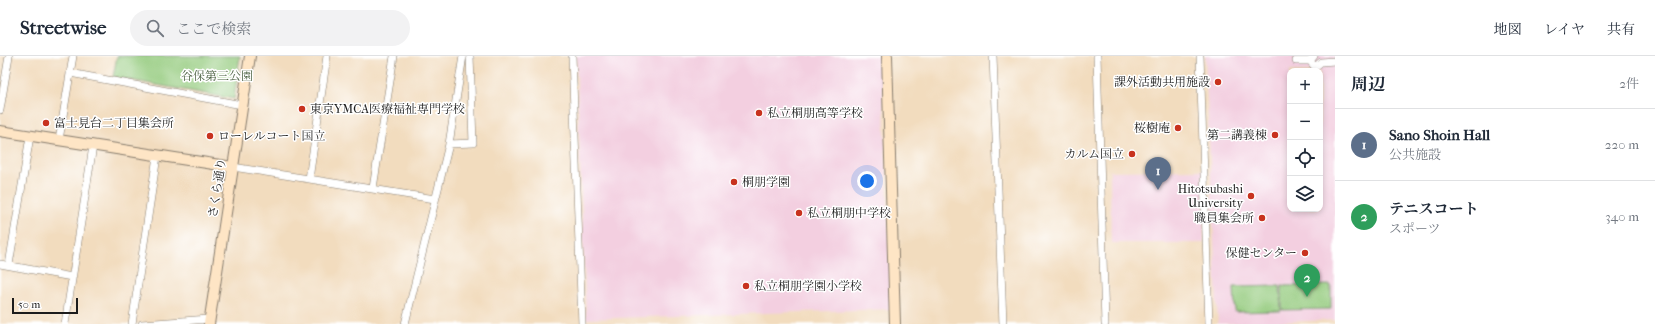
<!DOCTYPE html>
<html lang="ja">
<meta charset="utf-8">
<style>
:root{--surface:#fff;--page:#f2f2f3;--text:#1f2937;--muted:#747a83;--line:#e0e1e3;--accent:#0f766e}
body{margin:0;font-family:"IM FELL French Canon","Noto Serif JP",serif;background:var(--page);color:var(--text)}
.controls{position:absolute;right:12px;top:12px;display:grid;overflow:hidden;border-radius:8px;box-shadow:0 2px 6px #0003}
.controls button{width:36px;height:36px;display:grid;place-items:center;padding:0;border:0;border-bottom:1px solid var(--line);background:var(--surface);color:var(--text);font:20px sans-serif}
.scale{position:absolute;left:12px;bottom:10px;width:66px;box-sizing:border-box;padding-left:4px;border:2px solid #1c1c1c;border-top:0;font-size:11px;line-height:14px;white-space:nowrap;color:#1c1c1c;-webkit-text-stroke:3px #fff;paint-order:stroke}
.you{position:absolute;left:867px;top:125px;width:14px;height:14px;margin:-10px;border:3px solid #fff;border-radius:50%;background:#1a73e8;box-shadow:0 0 0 6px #1a73e833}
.badge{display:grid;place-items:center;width:26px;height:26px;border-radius:50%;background:var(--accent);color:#fff;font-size:13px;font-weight:700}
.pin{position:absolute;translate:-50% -33px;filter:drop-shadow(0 1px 2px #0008)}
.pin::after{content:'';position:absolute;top:21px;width:14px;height:12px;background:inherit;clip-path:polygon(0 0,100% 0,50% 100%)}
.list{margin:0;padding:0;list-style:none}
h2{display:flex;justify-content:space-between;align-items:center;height:52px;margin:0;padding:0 16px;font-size:17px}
h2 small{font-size:13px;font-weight:400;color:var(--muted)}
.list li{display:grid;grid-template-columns:26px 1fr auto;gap:12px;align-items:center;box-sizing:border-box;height:72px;padding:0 16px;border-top:1px solid var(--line)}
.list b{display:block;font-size:15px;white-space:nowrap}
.list p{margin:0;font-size:13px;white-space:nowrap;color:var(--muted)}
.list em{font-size:13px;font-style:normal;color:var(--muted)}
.icon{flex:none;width:22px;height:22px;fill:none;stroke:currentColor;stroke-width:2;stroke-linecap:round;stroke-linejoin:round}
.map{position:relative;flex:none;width:1335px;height:268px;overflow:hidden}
header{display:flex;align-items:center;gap:24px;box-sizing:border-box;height:56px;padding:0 20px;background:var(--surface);border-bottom:1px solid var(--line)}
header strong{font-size:19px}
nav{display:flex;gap:22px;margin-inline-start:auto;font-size:14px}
.search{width:280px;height:36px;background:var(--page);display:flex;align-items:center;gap:10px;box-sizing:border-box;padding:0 14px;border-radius:22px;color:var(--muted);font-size:15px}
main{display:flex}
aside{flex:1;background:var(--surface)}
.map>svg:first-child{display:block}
</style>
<header>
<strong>Streetwise</strong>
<div class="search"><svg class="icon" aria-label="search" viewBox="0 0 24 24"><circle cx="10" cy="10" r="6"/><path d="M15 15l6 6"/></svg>ここで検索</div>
<nav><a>地図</a><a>レイヤ</a><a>共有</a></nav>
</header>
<main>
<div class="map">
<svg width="1335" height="268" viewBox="0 0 1335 268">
<rect width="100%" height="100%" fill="#fff"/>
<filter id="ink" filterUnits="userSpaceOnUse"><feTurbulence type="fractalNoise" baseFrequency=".025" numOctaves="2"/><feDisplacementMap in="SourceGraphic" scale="8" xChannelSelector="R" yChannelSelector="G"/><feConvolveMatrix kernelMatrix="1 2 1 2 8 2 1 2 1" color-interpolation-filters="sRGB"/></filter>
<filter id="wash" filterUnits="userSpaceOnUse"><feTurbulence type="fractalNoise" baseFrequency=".012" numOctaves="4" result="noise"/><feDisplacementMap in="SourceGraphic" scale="16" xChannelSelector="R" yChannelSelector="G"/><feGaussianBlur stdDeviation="0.9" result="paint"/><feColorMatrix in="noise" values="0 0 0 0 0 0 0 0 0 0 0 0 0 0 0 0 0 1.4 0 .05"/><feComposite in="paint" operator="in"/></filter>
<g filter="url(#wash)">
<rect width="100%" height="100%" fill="#f2dcbe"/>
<path fill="#f3cfe0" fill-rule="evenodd" d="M 576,0 L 882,0 L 892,253 L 586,263 Z
M 1205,0 L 1335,0 L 1335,264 L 1218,268 ZM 1290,15 L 1320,15 L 1320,153 L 1290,153 Z
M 1204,114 L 1204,187 L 1111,187 L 1110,115 Z"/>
<path fill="#94cb7e" stroke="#58744d" d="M 117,0 L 240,0 L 234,43 L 113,21 Z
M 1331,229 L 1331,253 L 1282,254 L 1282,230 Z
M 1280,230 L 1281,255 L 1235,256 L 1234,231 Z"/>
</g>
<g filter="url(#ink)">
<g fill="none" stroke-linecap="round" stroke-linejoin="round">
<g stroke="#877c6d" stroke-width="8">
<path id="street" d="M 572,0 L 582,268
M 993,0 L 1003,268
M 1097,0 L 1105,268
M 1200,0 L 1209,268
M 1314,0 L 1310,5 L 1315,11 L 1321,6 L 1335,5
M 1296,5 L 1310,5
M 70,17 L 242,49
M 0,54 L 9,0
M 59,84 L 73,0
M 449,88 L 473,87 L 470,0
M 233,111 L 435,143
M 309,123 L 327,0
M 373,132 L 394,0
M 0,208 L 72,221
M 9,209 L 30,80
M 65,268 L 93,90
M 132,268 L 157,100
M 142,268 L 209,263
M 405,268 L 449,88 L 463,0"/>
</g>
<g stroke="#877c6d" stroke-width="12">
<path id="secondary" d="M 887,0 L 895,268
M 0,75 L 233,111
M 209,268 L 250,0"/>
</g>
<use href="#street" stroke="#fff" stroke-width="7"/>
<use href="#secondary" stroke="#fee5c5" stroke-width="10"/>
</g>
</g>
<g fill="#c8321e" stroke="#fff" stroke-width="1.5">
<circle cx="1218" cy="26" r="4"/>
<circle cx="302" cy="53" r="4"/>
<circle cx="759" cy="57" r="4"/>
<circle cx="46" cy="67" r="4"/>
<circle cx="1178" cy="72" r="4"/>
<circle cx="1275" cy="79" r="4"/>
<circle cx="210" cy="80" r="4"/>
<circle cx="1132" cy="98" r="4"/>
<circle cx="734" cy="126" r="4"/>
<circle cx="1251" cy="140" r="4"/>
<circle cx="799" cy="157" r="4"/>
<circle cx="1262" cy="162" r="4"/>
<circle cx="1305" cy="197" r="4"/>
<circle cx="746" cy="230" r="4"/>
</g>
<g text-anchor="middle" stroke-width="3" stroke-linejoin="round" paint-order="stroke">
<g font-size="12" fill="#4c6243" stroke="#fff">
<text x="217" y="24">谷保第三公園</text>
</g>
<g font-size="12" fill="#1c1c1c" stroke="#fff" text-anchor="end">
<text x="1210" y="30">課外活動共用施設</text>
<text x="310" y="57" text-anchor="start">東京YMCA医療福祉専門学校</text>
<text x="767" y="61" text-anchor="start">私立桐朋高等学校</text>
<text x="54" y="71" text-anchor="start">富士見台二丁目集会所</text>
<text x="1170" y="76">桜樹庵</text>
<text x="1267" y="83">第二講義棟</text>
<text x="218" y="84" text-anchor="start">ローレルコート国立</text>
<text x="1124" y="102">カルム国立</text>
<text x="742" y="130" text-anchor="start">桐朋学園</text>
<text x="1243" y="137">Hitotsubashi<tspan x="1243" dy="14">University</tspan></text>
<text x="807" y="161" text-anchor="start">私立桐朋中学校</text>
<text x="1254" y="166">職員集会所</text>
<text x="1297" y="201">保健センター</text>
<text x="754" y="234" text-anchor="start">私立桐朋学園小学校</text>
</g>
<g font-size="12" fill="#1c1c1c" stroke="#fff">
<text transform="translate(217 132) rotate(-81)" y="4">さくら通り</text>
</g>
</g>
</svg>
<div class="controls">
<button>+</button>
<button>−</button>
<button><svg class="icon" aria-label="locate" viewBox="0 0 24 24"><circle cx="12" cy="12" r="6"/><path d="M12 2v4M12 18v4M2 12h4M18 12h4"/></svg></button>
<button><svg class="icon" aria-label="layers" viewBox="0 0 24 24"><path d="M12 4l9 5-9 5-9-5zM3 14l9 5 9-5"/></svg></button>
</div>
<div class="scale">50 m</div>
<div class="you"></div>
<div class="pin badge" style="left:1158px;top:134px;background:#5c6f8a">1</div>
<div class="pin badge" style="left:1307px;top:241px;background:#2e9e5b">2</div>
</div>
<aside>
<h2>周辺<small>2件</small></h2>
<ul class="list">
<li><span class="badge" style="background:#5c6f8a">1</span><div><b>Sano Shoin Hall</b><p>公共施設</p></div><em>220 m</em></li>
<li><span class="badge" style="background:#2e9e5b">2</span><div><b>テニスコート</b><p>スポーツ</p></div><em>340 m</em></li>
</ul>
</aside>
</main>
